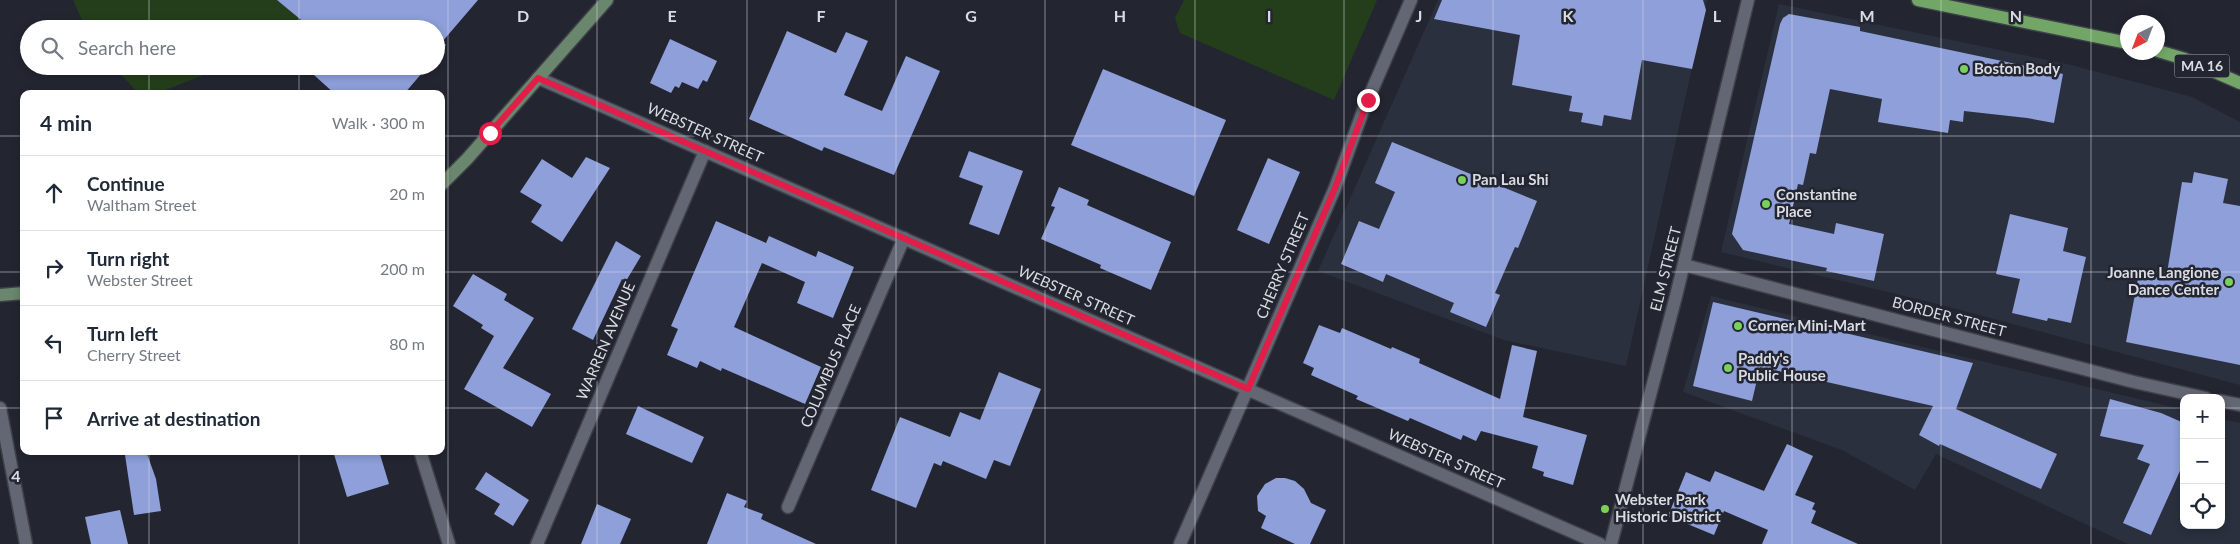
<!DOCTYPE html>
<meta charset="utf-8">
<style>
:root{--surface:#fff;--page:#f6f6f7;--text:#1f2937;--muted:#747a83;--line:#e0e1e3}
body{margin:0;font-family:Lato,sans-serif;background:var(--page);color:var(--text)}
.controls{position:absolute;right:15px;bottom:15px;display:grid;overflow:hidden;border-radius:10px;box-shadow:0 2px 8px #0003}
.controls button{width:45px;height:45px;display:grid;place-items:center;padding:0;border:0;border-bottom:1px solid var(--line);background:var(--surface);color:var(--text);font:25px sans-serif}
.compass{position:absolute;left:2120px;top:15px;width:45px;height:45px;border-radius:50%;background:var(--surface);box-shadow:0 2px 8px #0003;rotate:222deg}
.stop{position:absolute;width:15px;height:15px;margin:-11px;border:4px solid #e11d48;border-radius:50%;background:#fff}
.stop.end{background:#e11d48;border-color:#fff;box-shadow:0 1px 5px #0008}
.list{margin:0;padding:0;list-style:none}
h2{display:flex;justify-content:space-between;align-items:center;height:65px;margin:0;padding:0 20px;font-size:21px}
h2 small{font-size:16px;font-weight:400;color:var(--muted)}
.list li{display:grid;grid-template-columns:32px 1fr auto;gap:15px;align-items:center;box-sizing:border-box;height:75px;padding:0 20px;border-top:1px solid var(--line)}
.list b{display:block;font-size:19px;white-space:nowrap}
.list p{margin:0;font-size:16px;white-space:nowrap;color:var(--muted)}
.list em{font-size:16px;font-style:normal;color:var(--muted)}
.icon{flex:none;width:28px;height:28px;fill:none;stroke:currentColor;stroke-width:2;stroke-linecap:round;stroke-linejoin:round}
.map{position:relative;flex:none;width:2240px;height:544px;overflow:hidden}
.search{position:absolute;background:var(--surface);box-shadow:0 2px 8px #0003;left:20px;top:20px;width:425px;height:55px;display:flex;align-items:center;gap:12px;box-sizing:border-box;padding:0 18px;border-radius:28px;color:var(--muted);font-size:19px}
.panel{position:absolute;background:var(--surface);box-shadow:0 2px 8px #0003;left:20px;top:90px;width:425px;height:365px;border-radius:10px}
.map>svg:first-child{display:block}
</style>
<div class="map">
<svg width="2240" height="544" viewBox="0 0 2240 544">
<rect width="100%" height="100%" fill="#232631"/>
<path fill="#2b303f" d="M 1438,0 L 1707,0 L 1626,366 L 1504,340 L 1318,271 Z
M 1779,4 L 2071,65 L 2192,97 L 2240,122 L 2240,385 L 1938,304 L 1721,252 Z
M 1711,296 L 2184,410 L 2184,525 L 2221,525 L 2221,419 L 2240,423 L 2240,544 L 2128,544 L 1936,454 L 1915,490 L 1842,450 L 1683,392 Z"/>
<path fill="#243e1b" d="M 73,0 L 278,0 L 311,29 L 86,29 Z
M 1184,0 L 1377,0 L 1334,100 L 1180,33 L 1175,18 Z
M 113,66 L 227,66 L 155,94 L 139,94 Z"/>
<path fill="#8e9fda" d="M 277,0 L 478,0 L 442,42 L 446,45 L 436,56 L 436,29 L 312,29 Z
M 1442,0 L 1703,0 L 1706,10 L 1692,69 L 1642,60 L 1631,120 L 1604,115 L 1602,126 L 1581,122 L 1583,113 L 1569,111 L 1572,96 L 1512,85 L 1520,35 L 1434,19 Z
M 1789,14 L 1860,27 L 1860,31 L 2063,74 L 2054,123 L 2027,118 L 1964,111 L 1963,122 L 1950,120 L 1948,133 L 1896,125 L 1878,122 L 1882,99 L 1830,89 L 1816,154 L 1810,153 L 1803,185 L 1798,184 L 1789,224 L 1834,234 L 1836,223 L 1884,234 L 1874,281 L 1826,271 L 1827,268 L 1743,250 L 1732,234 L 1780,24 L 1783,18 Z
M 787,31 L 836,53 L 846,32 L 868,41 L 844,95 L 882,111 L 906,56 L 940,71 L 894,175 L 824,147 L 822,151 L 749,119 Z
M 670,39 L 717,61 L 707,82 L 703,80 L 698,89 L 682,82 L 679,88 L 675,86 L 671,93 L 650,83 Z
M 304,66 L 428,66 L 404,94 L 335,94 Z
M 1103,69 L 1226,120 L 1194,196 L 1071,145 Z
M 1392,142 L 1537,201 L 1518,248 L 1515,247 L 1495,293 L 1500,295 L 1486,327 L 1450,312 L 1454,303 L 1386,274 L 1383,282 L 1341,264 L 1359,221 L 1379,229 L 1395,192 L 1375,183 Z
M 969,151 L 1023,171 L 999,235 L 969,224 L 983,186 L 959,177 Z
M 586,157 L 610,168 L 562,242 L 531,222 L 542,205 L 520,192 L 542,159 L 572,178 Z
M 1268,158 L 1300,172 L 1269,244 L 1237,230 Z
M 2194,172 L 2228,179 L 2223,203 L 2240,206 L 2240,365 L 2126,342 L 2139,273 L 2166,279 L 2182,182 L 2192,183 Z
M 1059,187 L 1089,200 L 1087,205 L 1171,242 L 1151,290 L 1100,268 L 1101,265 L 1041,239 L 1055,207 L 1051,206 Z
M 2010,214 L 2068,228 L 2063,251 L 2086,257 L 2071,323 L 2048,318 L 2047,321 L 2012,313 L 2020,279 L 1996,274 Z
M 716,221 L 766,243 L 769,236 L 816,257 L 818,251 L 854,267 L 833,318 L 797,303 L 805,282 L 762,263 L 734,327 L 821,367 L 805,404 L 722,368 L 721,371 L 700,361 L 697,368 L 667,355 L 678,329 L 671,326 Z
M 616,241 L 641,256 L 626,281 L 622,279 L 593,340 L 572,329 Z
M 473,274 L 507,294 L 504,300 L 534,318 L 503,368 L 551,394 L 532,427 L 464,389 L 494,336 L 481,328 L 483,325 L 453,306 Z
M 1713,302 L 1973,363 L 1956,409 L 2057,454 L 2041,489 L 1940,444 L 1939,446 L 1919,435 L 1933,406 L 1760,367 L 1752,401 L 1693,386 Z
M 1319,325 L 1340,333 L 1342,328 L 1391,349 L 1392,347 L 1420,359 L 1419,363 L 1500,399 L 1512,345 L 1537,351 L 1523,417 L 1587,435 L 1573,485 L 1543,476 L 1544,472 L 1532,468 L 1538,446 L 1481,431 L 1476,441 L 1463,435 L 1461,440 L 1410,418 L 1408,421 L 1356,399 L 1358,396 L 1311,375 L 1314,368 L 1303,363 Z
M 999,372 L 1041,389 L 1010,466 L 994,460 L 986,479 L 943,461 L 941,466 L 934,463 L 916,508 L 871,490 L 900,417 L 950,437 L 960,412 L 980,420 Z
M 2110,399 L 2161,413 L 2184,423 L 2184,462 L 2151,535 L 2123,523 L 2150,464 L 2137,459 L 2144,445 L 2100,436 Z
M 638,406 L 704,437 L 692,463 L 626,434 Z
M 1787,444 L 1813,456 L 1795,495 L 1815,503 L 1812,509 L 1816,511 L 1811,523 L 1858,544 L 1762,544 L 1768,530 L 1724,511 L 1714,535 L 1668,516 L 1686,472 L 1710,482 L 1715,471 L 1764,491 Z
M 135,451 L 146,451 L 156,479 L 161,511 L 134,515 L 125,455 Z
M 333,451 L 379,451 L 389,484 L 347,497 Z
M 486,472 L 529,500 L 513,526 L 494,514 L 500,504 L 475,489 Z
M 1276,478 L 1285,478 L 1295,481 L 1304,489 L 1311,503 L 1326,510 L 1310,544 L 1295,544 L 1261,528 L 1266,516 L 1258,511 L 1257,496 L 1265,484 Z
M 727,493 L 747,501 L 744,507 L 763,514 L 761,519 L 816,544 L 707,544 Z
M 597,504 L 631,519 L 620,544 L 581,544 Z
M 120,510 L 128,544 L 91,544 L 85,517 Z"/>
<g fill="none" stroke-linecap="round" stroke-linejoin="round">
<g stroke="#3e4049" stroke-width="15">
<path id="minor" d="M 1684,265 L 2134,382 L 2206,398
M 2221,401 L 2240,405
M 0,408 L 26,544
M 788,507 L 904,238
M 537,544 L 705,151"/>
</g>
<g stroke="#3e4049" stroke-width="15">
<path id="tertiary" d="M 538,78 L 1600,544
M 420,451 L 449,544
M 1180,544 L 1335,188 L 1363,111 L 1411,0
M 1611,544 L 1676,296 L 1748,0"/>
</g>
<g stroke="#3e4049" stroke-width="15">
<path id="secondary" d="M 441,185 L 467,159 L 607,0
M 0,295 L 24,293"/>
</g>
<g stroke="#3e4049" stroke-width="15">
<path id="primary" d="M 1918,0 L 2128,43
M 2158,51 L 2185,59 L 2240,83"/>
</g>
<use href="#minor" stroke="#636773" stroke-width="12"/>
<use href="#tertiary" stroke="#636773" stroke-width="12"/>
<use href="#secondary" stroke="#6a866d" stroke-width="12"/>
<use href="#primary" stroke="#72a667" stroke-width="12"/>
</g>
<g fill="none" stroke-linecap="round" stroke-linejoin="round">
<path stroke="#e11d48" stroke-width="6" d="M 490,133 L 538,78 L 1248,389 L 1335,188 L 1368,100"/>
</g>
<path fill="none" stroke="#d9dce3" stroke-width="1" stroke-opacity="0.55" d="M 149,0 L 149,29M 299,0 L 299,29M 448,0 L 448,544M 597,0 L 597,544M 747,0 L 747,544M 896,0 L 896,544M 1045,0 L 1045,544M 1195,0 L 1195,544M 1344,0 L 1344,544M 1493,0 L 1493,544M 1643,0 L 1643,544M 1792,0 L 1792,544M 1941,0 L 1941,544M 2091,0 L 2091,544M 149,66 L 149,94M 299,66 L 299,94M 0,136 L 24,136M 441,136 L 2240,136M 0,272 L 24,272M 441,272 L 2240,272M 0,408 L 24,408M 441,408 L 2184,408M 2221,408 L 2240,408M 149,451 L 149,544M 299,451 L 299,544"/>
<g fill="#78d158" stroke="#232631" stroke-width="2">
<circle cx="1964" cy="69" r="5"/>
<circle cx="1462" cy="180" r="5"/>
<circle cx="1766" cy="204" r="5"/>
<circle cx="2229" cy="282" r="5"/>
<circle cx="1738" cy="326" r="5"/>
<circle cx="1728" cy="368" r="5"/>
<circle cx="1605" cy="509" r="5"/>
</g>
<g text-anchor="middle" stroke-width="5" stroke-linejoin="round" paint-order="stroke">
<rect fill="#232631" stroke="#a2a5ae" stroke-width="1" x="2174.5" y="54.5" width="55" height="23" rx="4"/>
<g font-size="14" font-weight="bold" fill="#d9dce3">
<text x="2202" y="71">MA 16</text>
</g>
<g font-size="15" font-weight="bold" fill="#d9dce3" stroke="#232631" text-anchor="start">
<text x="1974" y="74">Boston Body</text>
<text x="1472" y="185">Pan Lau Shi</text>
<text x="1776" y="200">Constantine<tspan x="1776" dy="17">Place</tspan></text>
<text x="2219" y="278" text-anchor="end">Joanne Langione<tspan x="2219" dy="17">Dance Center</tspan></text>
<text x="1748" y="331">Corner Mini-Mart</text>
<text x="1738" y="364">Paddy's<tspan x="1738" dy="17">Public House</tspan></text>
<text x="1615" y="505">Webster Park<tspan x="1615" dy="17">Historic District</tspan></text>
</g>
<g font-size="15" fill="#d9dce3" stroke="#232631">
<text transform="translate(705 133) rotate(24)" y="5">WEBSTER STREET</text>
<text transform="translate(1283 266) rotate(-67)" y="5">CHERRY STREET</text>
<text transform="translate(1666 269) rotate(-76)" y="5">ELM STREET</text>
<text transform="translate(1076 296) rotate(24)" y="5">WEBSTER STREET</text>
<text transform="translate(1949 317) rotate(15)" y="5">BORDER STREET</text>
<text transform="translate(606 341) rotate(-67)" y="5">WARREN AVENUE</text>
<text transform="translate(831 366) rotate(-67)" y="5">COLUMBUS PLACE</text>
<text transform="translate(1446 459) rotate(24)" y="5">WEBSTER STREET</text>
</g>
</g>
<g font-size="16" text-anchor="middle" font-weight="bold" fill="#d9dce3" stroke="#232631" stroke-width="5" stroke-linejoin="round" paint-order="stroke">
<text x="523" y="22">D</text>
<text x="672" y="22">E</text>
<text x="821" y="22">F</text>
<text x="971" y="22">G</text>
<text x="1120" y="22">H</text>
<text x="1269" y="22">I</text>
<text x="1419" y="22">J</text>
<text x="1568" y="22">K</text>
<text x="1717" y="22">L</text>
<text x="1867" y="22">M</text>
<text x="2016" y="22">N</text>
<text x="16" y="482">4</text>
</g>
</svg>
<div class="controls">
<button>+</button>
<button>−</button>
<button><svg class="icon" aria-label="locate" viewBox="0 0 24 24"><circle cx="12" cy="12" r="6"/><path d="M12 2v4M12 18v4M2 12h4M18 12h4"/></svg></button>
</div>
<svg class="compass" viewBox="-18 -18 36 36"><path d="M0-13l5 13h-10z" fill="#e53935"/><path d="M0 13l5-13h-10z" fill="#747a83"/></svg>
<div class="stop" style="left:490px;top:133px"></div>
<div class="stop end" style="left:1368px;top:100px"></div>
<div class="search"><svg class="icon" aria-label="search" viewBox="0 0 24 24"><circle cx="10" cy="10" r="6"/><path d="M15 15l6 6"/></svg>Search here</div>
<section class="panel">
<h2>4 min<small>Walk · 300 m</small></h2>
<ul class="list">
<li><svg class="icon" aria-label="ahead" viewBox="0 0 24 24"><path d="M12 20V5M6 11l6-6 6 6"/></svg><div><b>Continue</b><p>Waltham Street</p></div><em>20 m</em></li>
<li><svg class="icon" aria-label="right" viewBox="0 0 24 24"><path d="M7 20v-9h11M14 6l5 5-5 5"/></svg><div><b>Turn right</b><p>Webster Street</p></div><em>200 m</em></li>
<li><svg class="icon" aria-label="left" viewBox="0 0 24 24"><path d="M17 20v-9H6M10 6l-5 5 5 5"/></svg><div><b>Turn left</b><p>Cherry Street</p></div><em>80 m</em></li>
<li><svg class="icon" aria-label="arrive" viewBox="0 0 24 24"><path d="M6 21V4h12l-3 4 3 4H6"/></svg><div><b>Arrive at destination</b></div></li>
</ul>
</section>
</div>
